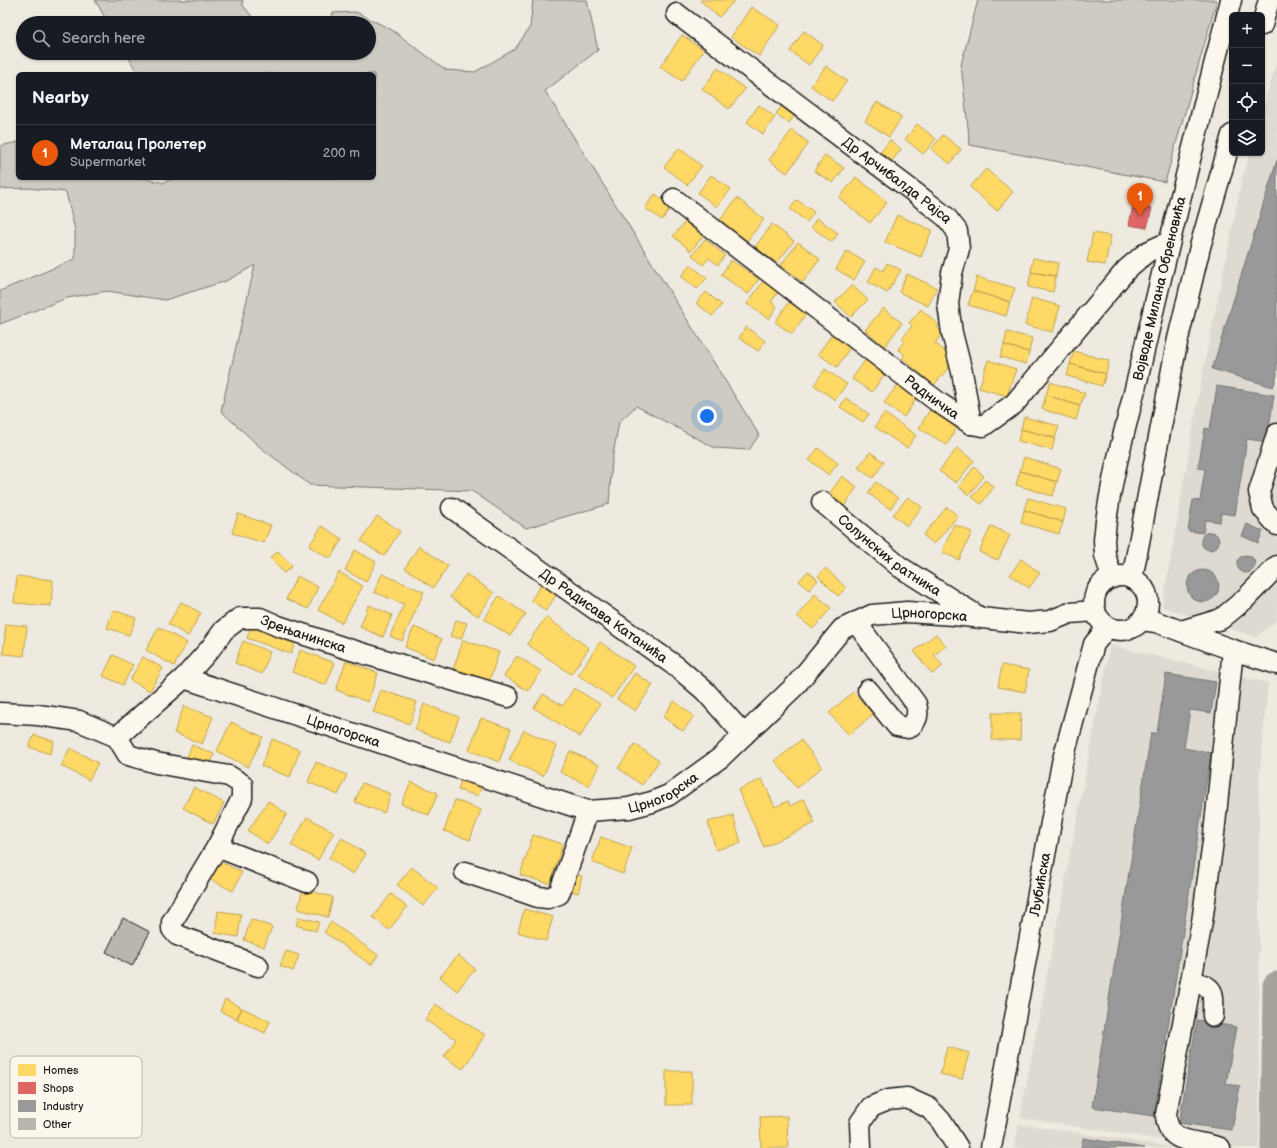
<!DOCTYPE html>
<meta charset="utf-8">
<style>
:root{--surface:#171b24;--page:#20242c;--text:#f1f3f6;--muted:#9ea1a6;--line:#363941;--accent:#ea580c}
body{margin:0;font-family:"Balsamiq Sans",sans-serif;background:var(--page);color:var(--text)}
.controls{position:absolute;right:12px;top:12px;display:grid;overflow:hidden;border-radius:6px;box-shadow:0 1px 3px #0004}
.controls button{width:36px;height:36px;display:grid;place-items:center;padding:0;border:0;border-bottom:1px solid var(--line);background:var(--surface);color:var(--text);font:20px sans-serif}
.you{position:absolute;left:707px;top:416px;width:14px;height:14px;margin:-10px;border:3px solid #fff;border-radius:50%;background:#1a73e8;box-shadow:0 0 0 6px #1a73e833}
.badge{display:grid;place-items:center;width:26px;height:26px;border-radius:50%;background:var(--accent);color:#fff;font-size:13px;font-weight:700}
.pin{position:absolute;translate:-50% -33px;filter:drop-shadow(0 1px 2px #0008)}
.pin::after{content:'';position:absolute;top:21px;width:14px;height:12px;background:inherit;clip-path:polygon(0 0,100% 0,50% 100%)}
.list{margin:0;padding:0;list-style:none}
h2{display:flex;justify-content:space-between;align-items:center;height:52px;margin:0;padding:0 16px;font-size:17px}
h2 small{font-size:13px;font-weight:400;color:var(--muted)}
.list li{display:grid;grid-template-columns:26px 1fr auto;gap:12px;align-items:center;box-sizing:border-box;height:56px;padding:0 16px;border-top:1px solid var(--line)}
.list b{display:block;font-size:15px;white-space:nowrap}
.list p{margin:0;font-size:13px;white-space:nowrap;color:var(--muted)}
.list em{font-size:13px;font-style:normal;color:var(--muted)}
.icon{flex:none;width:22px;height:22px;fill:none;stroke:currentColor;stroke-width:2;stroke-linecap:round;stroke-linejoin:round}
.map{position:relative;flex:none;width:1277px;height:1148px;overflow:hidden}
.search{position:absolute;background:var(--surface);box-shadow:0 1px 3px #0004;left:16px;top:16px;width:360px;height:44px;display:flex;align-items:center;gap:10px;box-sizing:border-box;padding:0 14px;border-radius:22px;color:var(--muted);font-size:15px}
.panel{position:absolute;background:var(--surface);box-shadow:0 1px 3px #0004;left:16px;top:72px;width:360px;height:108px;border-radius:6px}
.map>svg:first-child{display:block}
</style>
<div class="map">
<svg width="1277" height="1148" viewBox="0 0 1277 1148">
<rect width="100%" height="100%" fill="#eeeadf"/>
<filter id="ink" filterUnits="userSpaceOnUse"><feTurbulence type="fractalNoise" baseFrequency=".025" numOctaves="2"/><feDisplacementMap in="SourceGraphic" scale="8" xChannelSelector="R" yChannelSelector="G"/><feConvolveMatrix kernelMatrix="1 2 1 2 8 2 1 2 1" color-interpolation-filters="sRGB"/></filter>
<g filter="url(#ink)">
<path fill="#dedad1" d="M 1277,61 L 1277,620 L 1256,637 L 1162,607 L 1203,371 L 1242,180 L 1250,153 L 1262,153 L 1262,111 Z
M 1110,645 L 1268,683 L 1259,784 L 1259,1148 L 1217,1148 L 1020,1118 Z
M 1019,1124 L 1179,1148 L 1014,1148 Z"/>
<path fill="#ceccc2" stroke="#75746f" d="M 95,0 L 243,0 L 242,4 L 257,23 L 108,23 Z
M 533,0 L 587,0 L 598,50 L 545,91 L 759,435 L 749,450 L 715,448 L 636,406 L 619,422 L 612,460 L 609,504 L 526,528 L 472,491 L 310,485 L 260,447 L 221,411 L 255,265 L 226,281 L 165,300 L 107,291 L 67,298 L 0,324 L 0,291 L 75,259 L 75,230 L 66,192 L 28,188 L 0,189 L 0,146 L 18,142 L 18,178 L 144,178 L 163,183 L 174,178 L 374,178 L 374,74 L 138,74 L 126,53 L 369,53 L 369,23 L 329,23 L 333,13 L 356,12 L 392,30 L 446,70 L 475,72 L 515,49 L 530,27 Z
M 978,0 L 1217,0 L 1165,182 L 970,145 L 961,65 Z"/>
<path fill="#ffd966" stroke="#bba050" d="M 700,0 L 735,0 L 719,17 Z
M 751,7 L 780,25 L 759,56 L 731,37 Z
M 804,31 L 823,45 L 809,65 L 790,51 Z
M 682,35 L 704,50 L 682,81 L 660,67 Z
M 826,66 L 847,81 L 832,101 L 811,86 Z
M 718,68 L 745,89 L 729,109 L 702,89 Z
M 877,102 L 902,117 L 889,137 L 865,121 Z
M 783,104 L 796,113 L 789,123 L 776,114 Z
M 759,105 L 775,117 L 763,134 L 747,122 Z
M 917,124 L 936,139 L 923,154 L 905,139 Z
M 792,130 L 809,143 L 787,173 L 769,160 Z
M 943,135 L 961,149 L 950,164 L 931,149 Z
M 890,140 L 901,149 L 892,161 L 880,153 Z
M 679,148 L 702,166 L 687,185 L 664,167 Z
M 825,155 L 844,168 L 833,183 L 814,171 Z
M 986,169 L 1013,192 L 997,211 L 970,187 Z
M 711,175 L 731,189 L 717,207 L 698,193 Z
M 856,177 L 887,202 L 870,223 L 839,198 Z
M 655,194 L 672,206 L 662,220 L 645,208 Z
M 737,198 L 764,219 L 747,241 L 720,220 Z
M 797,200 L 814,212 L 807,222 L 790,209 Z
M 897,215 L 932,230 L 921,257 L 885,242 Z
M 817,218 L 838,233 L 832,242 L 811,227 Z
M 685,222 L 703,236 L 691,251 L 673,236 Z
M 772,224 L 794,241 L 777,263 L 755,247 Z
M 1093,233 L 1111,236 L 1105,265 L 1087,262 Z
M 705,239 L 725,255 L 718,265 L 709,258 L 703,265 L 692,255 Z
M 798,242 L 820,259 L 803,282 L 781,265 Z
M 847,251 L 865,262 L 854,280 L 836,269 Z
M 1033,258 L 1058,263 L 1056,276 L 1031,272 Z
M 731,260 L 759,279 L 748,294 L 721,275 Z
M 887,263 L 901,270 L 887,293 L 868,282 L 876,267 L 883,271 Z
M 690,265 L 707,278 L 697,289 L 681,276 Z
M 1031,272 L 1056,276 L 1053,292 L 1028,287 Z
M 907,274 L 937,288 L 928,306 L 899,292 Z
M 977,277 L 1015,288 L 1010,302 L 973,291 Z
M 764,280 L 779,291 L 771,302 L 777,306 L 769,319 L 747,304 Z
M 852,285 L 868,300 L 851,317 L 835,302 Z
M 973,291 L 1010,302 L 1006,316 L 968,305 Z
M 706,292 L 722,305 L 712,316 L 696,303 Z
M 1032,298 L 1060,306 L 1053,332 L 1025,325 Z
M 789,302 L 806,314 L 792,334 L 775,322 Z
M 883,308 L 902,323 L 885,346 L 865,330 Z
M 921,309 L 939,325 L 937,328 L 943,333 L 935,343 L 955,360 L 934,385 L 902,358 L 905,355 L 898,349 L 905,341 L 902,338 L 912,326 L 909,323 Z
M 746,327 L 765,341 L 758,351 L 739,338 Z
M 1007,332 L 1032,338 L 1029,352 L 1004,345 Z
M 833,333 L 851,346 L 837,367 L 818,354 Z
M 1004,345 L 1029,352 L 1026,364 L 1000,357 Z
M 1074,351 L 1109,361 L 1106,374 L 1070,364 Z
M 866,359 L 886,372 L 872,392 L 852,379 Z
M 988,360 L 1016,369 L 1007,396 L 979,388 Z
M 1070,364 L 1106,374 L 1102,386 L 1067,376 Z
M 825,369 L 847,384 L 835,400 L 814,385 Z
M 1050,382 L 1085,393 L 1080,406 L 1046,395 Z
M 899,383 L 918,396 L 904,417 L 884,403 Z
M 1046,395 L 1080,406 L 1076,420 L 1042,409 Z
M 846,398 L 869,414 L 863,422 L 840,407 Z
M 931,408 L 959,424 L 947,445 L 919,428 Z
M 884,413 L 916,435 L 907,448 L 875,427 Z
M 1024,417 L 1059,426 L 1055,438 L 1021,429 Z
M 1021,429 L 1055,438 L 1052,450 L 1018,441 Z
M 818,448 L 838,463 L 829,475 L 809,460 Z
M 957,448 L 974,461 L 956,483 L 939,471 Z
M 870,452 L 884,462 L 873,478 L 858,468 Z
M 1024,457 L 1061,469 L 1057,482 L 1020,471 Z
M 974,467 L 984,476 L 969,495 L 959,487 Z
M 1020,471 L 1057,482 L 1053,496 L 1016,485 Z
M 842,476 L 857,487 L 843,508 L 827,497 Z
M 985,480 L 994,487 L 981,504 L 972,497 Z
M 876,482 L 898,498 L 890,509 L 868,493 Z
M 908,497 L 922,507 L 907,526 L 893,515 Z
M 1028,498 L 1066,509 L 1063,522 L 1024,510 Z
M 947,507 L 958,516 L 934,544 L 923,535 Z
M 1024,510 L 1063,522 L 1059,534 L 1021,523 Z
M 238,514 L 271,525 L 264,543 L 232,533 Z
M 377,516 L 400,531 L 384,556 L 361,541 Z
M 954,524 L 972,532 L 959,560 L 942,552 Z
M 322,526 L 342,539 L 330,559 L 309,546 Z
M 991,526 L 1010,535 L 998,560 L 979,552 Z
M 419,546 L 448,566 L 433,588 L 405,568 Z
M 355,550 L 376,562 L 366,582 L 345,570 Z
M 278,551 L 292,566 L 284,573 L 270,558 Z
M 1021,559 L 1040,573 L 1029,588 L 1010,575 Z
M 826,568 L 846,588 L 838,596 L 818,576 Z
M 808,571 L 818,580 L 809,590 L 799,581 Z
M 339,572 L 363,586 L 342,623 L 318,610 Z
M 382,574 L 424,592 L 402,641 L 390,636 L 404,604 L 374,592 Z
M 466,574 L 494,593 L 478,616 L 450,597 Z
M 17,576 L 53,580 L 51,606 L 14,603 Z
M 297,576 L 318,587 L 308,609 L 286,599 Z
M 543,582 L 558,592 L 546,611 L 531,600 Z
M 815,594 L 831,608 L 813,629 L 797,616 Z
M 499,596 L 526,614 L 510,636 L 484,619 Z
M 181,602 L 201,613 L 188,636 L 168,624 Z
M 369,605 L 392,615 L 383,637 L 360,627 Z
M 113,610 L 136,618 L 129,635 L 107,628 Z
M 546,617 L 589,648 L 571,674 L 527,644 Z
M 456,620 L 467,623 L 461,639 L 450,636 Z
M 6,624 L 27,626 L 24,656 L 3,654 Z
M 159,627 L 187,643 L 174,666 L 146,650 Z
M 251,627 L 295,643 L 291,654 L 247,638 Z
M 414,627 L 442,639 L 434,659 L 405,647 Z
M 936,634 L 946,646 L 934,655 L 943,666 L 932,674 L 914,651 Z
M 463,640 L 499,652 L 489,682 L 453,670 Z
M 243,641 L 270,652 L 262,674 L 235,663 Z
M 600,642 L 634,666 L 612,698 L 578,675 Z
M 300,650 L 335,663 L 326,685 L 292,672 Z
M 113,655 L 133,665 L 123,685 L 103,676 Z
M 517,656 L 541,671 L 528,691 L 504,676 Z
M 143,657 L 163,668 L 150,691 L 130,680 Z
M 346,661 L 378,673 L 368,702 L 336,690 Z
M 1002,665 L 1029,670 L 1025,692 L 998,687 Z
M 635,673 L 653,685 L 635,711 L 617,699 Z
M 574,688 L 600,704 L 580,737 L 534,708 L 543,694 L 563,706 Z
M 381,690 L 417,702 L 410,724 L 373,712 Z
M 853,692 L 873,714 L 849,735 L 829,713 Z
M 674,701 L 694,716 L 683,731 L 663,717 Z
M 424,704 L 459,717 L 450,742 L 415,730 Z
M 184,706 L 213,717 L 202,744 L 174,733 Z
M 992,713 L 1021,713 L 1020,740 L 992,740 Z
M 481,718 L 511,729 L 499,762 L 469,750 Z
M 231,722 L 263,737 L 248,767 L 217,751 Z
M 524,730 L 557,746 L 543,776 L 509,760 Z
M 34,735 L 54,741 L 50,754 L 29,747 Z
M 272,739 L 300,750 L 290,777 L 261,766 Z
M 801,740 L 822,767 L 797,788 L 775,761 Z
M 635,744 L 659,761 L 642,785 L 618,768 Z
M 192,745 L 214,754 L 210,766 L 187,757 Z
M 70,748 L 98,763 L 89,780 L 61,766 Z
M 570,751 L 599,765 L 589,786 L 560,772 Z
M 316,762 L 347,775 L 338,795 L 308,782 Z
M 462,777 L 483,784 L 478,796 L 458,790 Z
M 762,779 L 775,807 L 788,801 L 790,806 L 804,799 L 815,823 L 764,847 L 738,790 Z
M 411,782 L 438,793 L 429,815 L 401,804 Z
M 362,783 L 391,794 L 384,813 L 355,802 Z
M 194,787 L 224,803 L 213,824 L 183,808 Z
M 455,800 L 481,810 L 470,840 L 444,831 Z
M 268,801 L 287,814 L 268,844 L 248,831 Z
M 733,815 L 741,843 L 716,850 L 708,822 Z
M 307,817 L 334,832 L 318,860 L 291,845 Z
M 533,835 L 563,844 L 550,884 L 520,875 Z
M 601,837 L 632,848 L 623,874 L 592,862 Z
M 342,838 L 366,854 L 353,874 L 329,858 Z
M 216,860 L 242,872 L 233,891 L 207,878 Z
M 412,867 L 438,888 L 423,906 L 397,885 Z
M 575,874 L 582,876 L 578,893 L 571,891 Z
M 303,889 L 333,897 L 328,917 L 298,909 Z
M 391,894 L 407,907 L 389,930 L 373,917 Z
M 524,909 L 553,917 L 546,941 L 518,932 Z
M 218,911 L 241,914 L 238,937 L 215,933 Z
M 299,917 L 319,922 L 316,931 L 296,925 Z
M 251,919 L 272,927 L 264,947 L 244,940 Z
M 331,922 L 378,955 L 371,965 L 324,932 Z
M 286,951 L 299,955 L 293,971 L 280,966 Z
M 458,955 L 475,969 L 457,991 L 440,977 Z
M 225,999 L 242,1008 L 236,1019 L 220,1011 Z
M 435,1004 L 485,1035 L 463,1069 L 444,1057 L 456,1039 L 425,1020 Z
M 242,1008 L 270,1021 L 265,1033 L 237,1020 Z
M 947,1047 L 969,1053 L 962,1079 L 940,1074 Z
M 666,1071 L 692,1071 L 692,1105 L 666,1105 Z
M 787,1116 L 788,1148 L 761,1148 L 760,1117 Z"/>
<path fill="#e06666" stroke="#a55050" d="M 1133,205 L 1152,208 L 1147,228 L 1129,225 Z"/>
<path fill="#999" stroke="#747474" d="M 1277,160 L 1277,376 L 1273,387 L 1212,369 Z
M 1217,386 L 1274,395 L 1267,442 L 1247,439 L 1235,515 L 1221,513 L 1220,522 L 1205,520 L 1203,533 L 1188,531 L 1193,500 L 1200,501 L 1205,469 L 1198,468 L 1205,428 L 1210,429 Z
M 1247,524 L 1263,531 L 1258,543 L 1242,536 Z
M1201 541a9 9 0 1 1 18 0a9 9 0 1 1-18 0Z
M1237 564a9 9 0 1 1 18 0a9 9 0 1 1-18 0Z
M1187 586a16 16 0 1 1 32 0a16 16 0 1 1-32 0Z
M 1166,674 L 1216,682 L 1211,713 L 1190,710 L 1184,748 L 1211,753 L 1154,1116 L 1092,1107 L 1151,733 L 1157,733 Z
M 1197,1020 L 1236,1027 L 1226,1084 L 1240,1086 L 1232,1130 L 1179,1123 Z
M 1083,1138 L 1145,1148 L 1081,1148 Z"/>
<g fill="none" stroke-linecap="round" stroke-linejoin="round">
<path stroke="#a6a39d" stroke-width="29" d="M 1275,1148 L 1277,986"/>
</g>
<path fill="#b9b6af" stroke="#1c1c1c" d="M 123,918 L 150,932 L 132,966 L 106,952 Z"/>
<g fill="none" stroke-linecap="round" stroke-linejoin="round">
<g stroke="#1c1c1c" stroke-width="23">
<g id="minor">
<path id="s1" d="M 677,14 L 914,192 L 946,217 L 957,231 L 959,249 L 952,273 L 948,304 L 952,333 L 962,372 L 971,424"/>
<path d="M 1262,25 L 1269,0"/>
<path id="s2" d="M 674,199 L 938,402 L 971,424 L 983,426 L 1014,404 L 1127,269 L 1147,252 L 1169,242"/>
<path d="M 1277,434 L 1259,492 L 1263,509 L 1277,525"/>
<path id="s3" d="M 822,502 L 900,567 L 976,615"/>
<path id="s4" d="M 452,508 L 677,667 L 705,691 L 744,735"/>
<circle cx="1121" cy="603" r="27"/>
<path id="s5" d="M 1112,578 L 1105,555 L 1104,540 C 1109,481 1127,425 1140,368 C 1168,245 1199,122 1231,0"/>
<path d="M 1132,579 L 1177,343 L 1200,247 L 1232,135"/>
<path d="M 1142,620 L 1156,622 L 1233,650 L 1277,664"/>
<path d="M 856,622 L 916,704 C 919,714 917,722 908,728 L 897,726 L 868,690"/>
<path d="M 1181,631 L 1221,619 L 1244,600 L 1277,566"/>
<path id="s6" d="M 184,678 L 588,811 L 629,808 L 652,802 L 669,795 L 720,758 L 795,686 L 842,629 L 872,615 L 907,612 L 954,615 L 1028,623 L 1050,621 L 1070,613 L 1095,611"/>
<path d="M 0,713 L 38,715 L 79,721 L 117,737 L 128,755 L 156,763 L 229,776 L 242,784 L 242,798 L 217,847 L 307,882"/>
<path id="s7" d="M 117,737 L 184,678 L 210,649 L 224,630 L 240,618 L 260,618 L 278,626 L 345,648 L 508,697"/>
<path d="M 217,847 L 172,922 L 172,929 L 177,935 L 258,966"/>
<path d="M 465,872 L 538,897 L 548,898 L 559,894 L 588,811"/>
<path d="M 1191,981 C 1217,987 1213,993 1213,1016"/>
<path d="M 861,1148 L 860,1123 L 871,1107 L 888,1100 L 907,1098 L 929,1108 L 941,1121 L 958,1148"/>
<path id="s8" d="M 991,1148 L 1062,763 L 1094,644 L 1108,627"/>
<path d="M 1220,1148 C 1198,1139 1167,1147 1166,1114 L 1202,922 L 1214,834 L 1233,650"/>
</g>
</g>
<use href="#minor" stroke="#fbf7ec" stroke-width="20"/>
</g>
</g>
<g text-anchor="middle" stroke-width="4" stroke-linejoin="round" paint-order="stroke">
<g font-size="14" fill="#1c1c1c" stroke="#fbf7ec">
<text dy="5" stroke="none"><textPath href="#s1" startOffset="276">Др Арчибалда Рајса</textPath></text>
<text dy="5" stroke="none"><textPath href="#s5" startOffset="297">Војводе Милана Обреновића</textPath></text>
<text dy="5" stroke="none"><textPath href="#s2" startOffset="325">Радничка</textPath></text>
<text dy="5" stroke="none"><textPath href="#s3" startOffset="86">Солунских ратника</textPath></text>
<text dy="5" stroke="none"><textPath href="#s4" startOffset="186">Др Радисава Катанића</textPath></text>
<text dy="5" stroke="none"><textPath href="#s6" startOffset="840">Црногорска</textPath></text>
<text dy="5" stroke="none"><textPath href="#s7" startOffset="238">Зрењанинска</textPath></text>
<text dy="5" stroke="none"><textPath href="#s6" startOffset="168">Црногорска</textPath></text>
<text dy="5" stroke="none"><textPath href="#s6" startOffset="504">Црногорска</textPath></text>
<text dy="5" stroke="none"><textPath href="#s8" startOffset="268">Љубићска</textPath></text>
</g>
</g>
<rect x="10" y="1056" width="132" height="82" rx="6" fill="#fbf7ec" stroke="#b8b5ae" stroke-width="1"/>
<rect x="18" y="1064" width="18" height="12" fill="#ffd966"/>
<rect x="18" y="1082" width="18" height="12" fill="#e06666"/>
<rect x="18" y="1100" width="18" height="12" fill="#999"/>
<rect x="18" y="1118" width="18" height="12" fill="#b9b6af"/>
<g font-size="11" fill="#1c1c1c">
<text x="43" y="1074">Homes</text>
<text x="43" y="1092">Shops</text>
<text x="43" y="1110">Industry</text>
<text x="43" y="1128">Other</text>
</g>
</svg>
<div class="controls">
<button>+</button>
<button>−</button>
<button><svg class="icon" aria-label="locate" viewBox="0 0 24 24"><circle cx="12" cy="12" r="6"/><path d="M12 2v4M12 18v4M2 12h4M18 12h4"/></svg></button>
<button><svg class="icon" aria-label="layers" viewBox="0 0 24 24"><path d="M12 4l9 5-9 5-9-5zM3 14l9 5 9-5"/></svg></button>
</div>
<div class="you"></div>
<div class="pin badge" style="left:1140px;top:216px">1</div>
<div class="search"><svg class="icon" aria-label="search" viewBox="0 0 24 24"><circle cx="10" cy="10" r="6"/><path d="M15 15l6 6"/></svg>Search here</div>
<section class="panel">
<h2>Nearby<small></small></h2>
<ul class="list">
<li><span class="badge">1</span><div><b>Металац Пролетер</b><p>Supermarket</p></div><em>200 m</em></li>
</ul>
</section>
</div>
